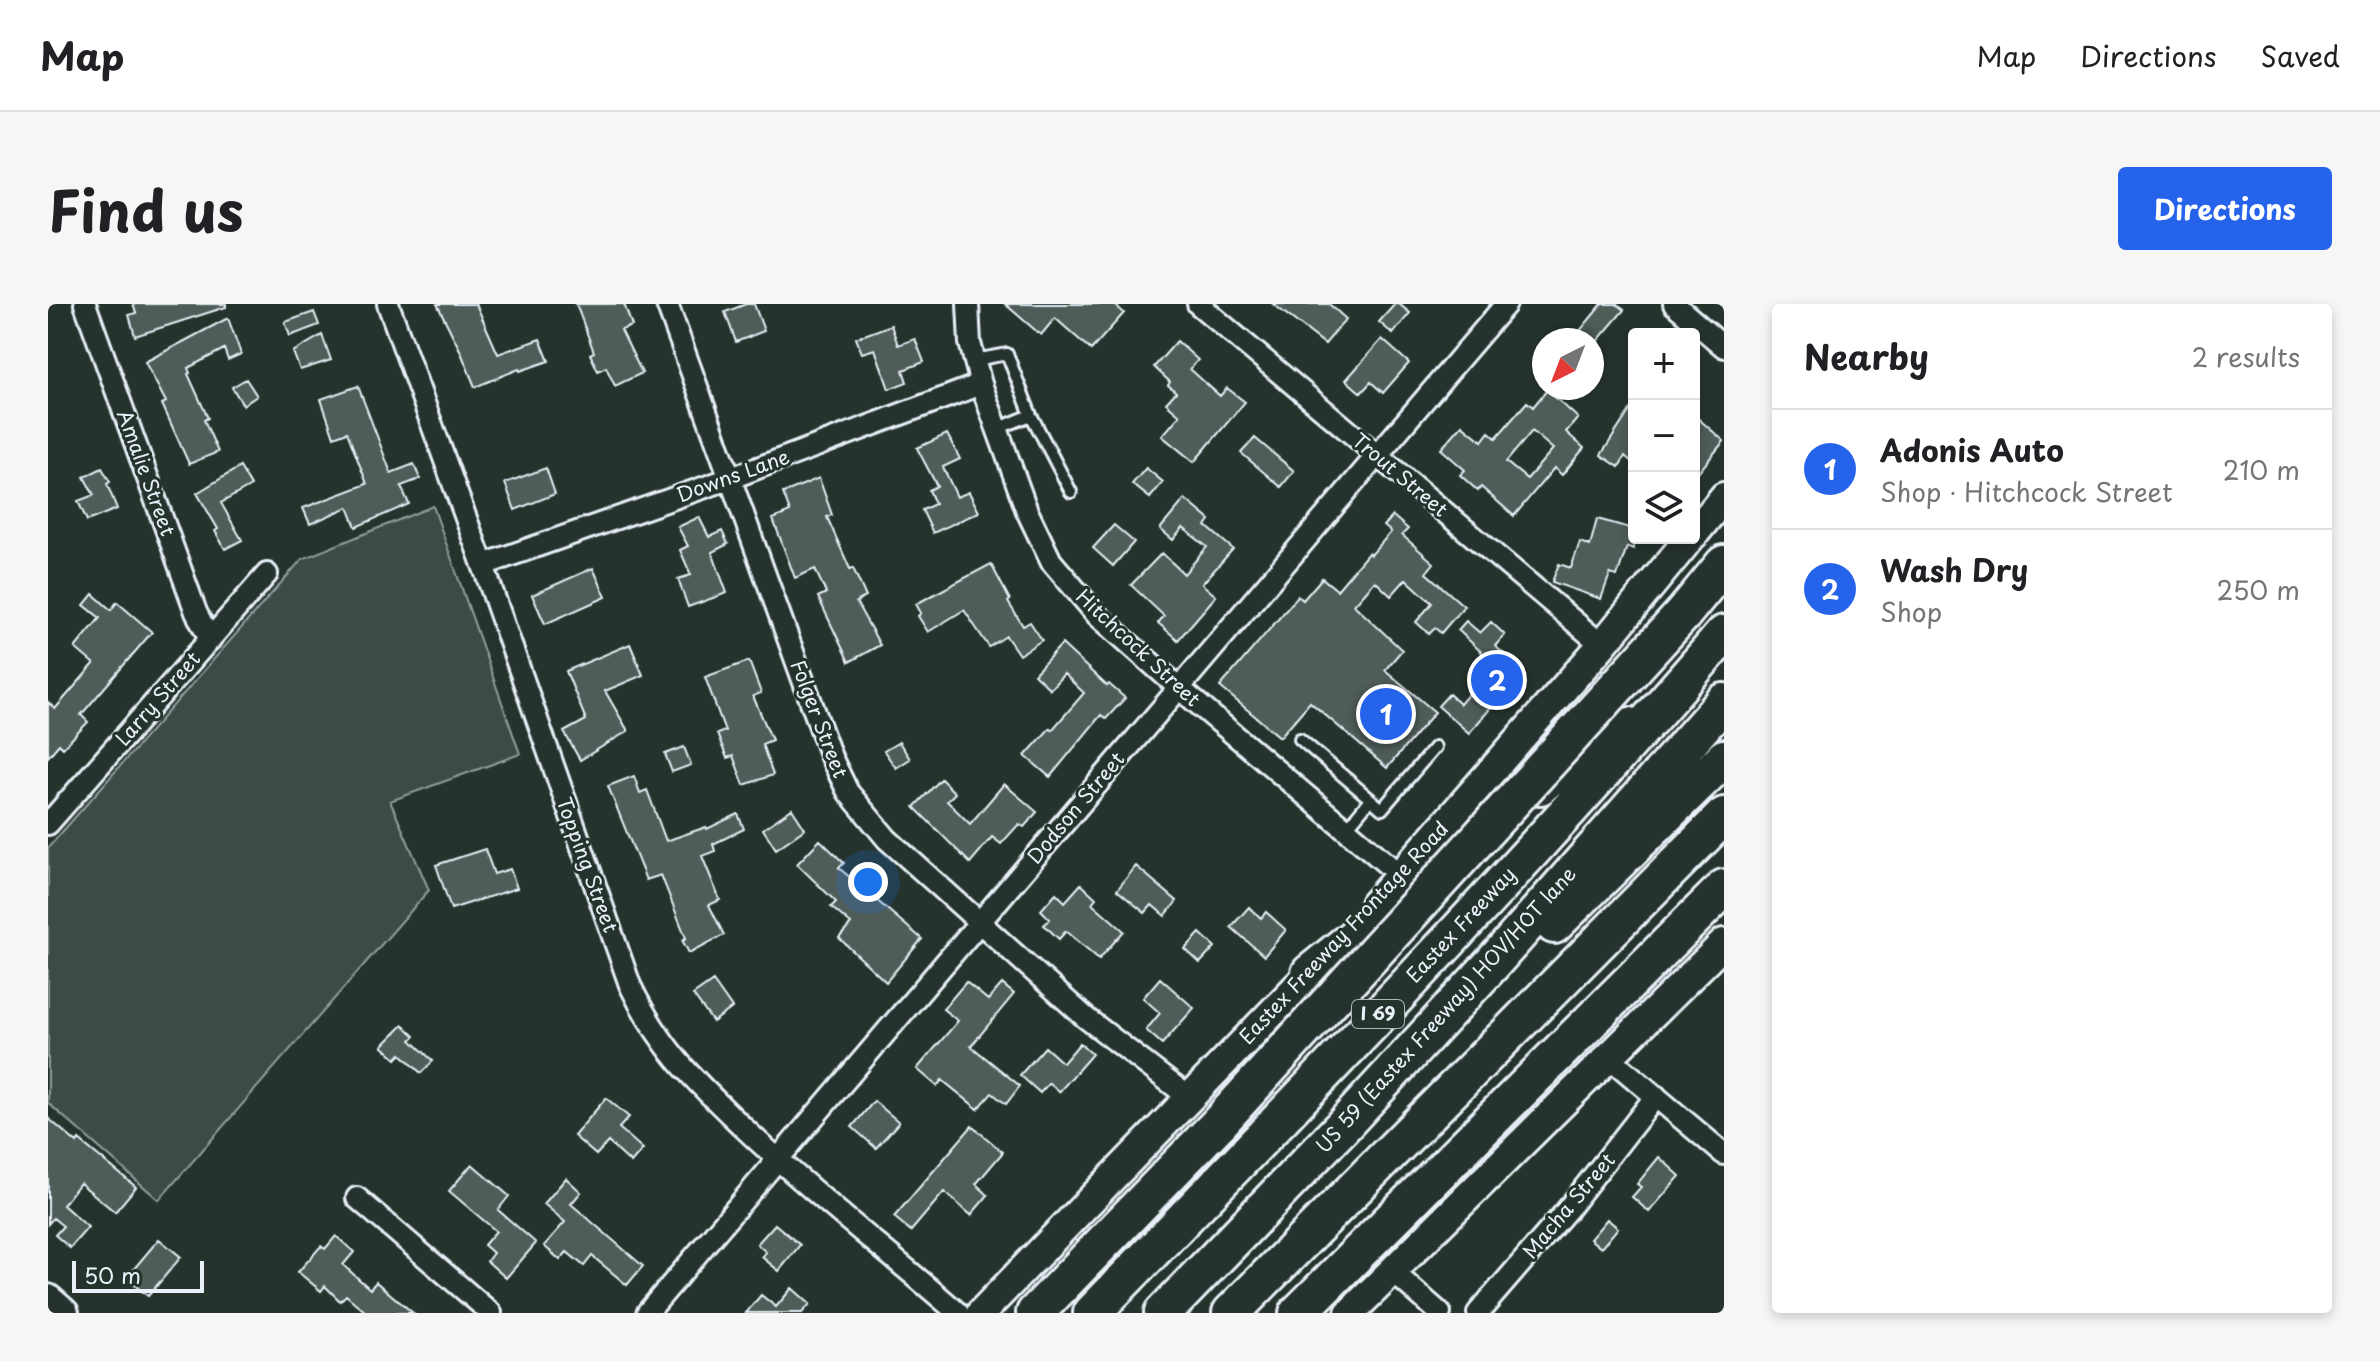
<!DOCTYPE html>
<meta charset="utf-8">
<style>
:root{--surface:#fff;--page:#f6f6f6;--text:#202124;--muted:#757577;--line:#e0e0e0;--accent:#2563eb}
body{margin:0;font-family:"Playpen Sans",sans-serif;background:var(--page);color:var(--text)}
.controls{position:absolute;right:24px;top:24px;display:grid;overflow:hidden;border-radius:8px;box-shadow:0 4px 12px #0003}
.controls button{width:72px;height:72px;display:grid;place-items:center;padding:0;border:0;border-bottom:2px solid var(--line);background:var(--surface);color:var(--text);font:40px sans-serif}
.compass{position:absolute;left:1484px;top:24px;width:72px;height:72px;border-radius:50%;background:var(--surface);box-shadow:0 4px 12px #0003;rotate:222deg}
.scale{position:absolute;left:24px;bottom:20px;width:132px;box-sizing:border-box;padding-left:8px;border:4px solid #e8f1f8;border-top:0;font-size:22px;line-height:28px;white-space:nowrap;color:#e8f1f8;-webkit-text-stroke:6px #26332d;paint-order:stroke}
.you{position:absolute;left:820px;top:578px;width:28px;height:28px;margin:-20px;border:6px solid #fff;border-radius:50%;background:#1a73e8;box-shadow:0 0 0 12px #1a73e833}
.badge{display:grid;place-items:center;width:52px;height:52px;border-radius:50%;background:var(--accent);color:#fff;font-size:26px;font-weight:700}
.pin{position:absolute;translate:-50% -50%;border:4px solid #fff;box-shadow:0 2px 8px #0006}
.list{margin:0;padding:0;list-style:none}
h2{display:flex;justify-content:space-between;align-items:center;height:104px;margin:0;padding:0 32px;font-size:34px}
h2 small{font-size:26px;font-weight:400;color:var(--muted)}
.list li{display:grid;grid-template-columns:52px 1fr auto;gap:24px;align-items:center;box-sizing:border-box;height:120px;padding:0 32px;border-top:2px solid var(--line)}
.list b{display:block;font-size:30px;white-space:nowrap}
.list p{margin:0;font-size:26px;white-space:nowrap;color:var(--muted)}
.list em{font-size:26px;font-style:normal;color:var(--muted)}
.icon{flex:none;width:44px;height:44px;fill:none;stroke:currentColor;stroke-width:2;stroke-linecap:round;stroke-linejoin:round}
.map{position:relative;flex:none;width:1676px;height:1009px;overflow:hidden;border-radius:8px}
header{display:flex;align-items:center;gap:48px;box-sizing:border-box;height:112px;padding:0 40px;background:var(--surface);border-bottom:2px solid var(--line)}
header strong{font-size:38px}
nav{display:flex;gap:44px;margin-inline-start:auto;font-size:28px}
.intro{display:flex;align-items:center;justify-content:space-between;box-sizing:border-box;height:192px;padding:0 48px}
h1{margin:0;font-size:56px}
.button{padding:20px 36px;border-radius:8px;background:var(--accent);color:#fff;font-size:28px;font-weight:700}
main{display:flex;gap:48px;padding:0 48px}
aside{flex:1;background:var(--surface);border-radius:8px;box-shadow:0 4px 12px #0003}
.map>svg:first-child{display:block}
</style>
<header>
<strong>Map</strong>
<nav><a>Map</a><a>Directions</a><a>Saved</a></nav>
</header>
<div class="intro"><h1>Find us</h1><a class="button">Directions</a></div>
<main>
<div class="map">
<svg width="1676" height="1009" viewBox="0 0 1676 1009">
<rect width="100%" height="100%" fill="#26332d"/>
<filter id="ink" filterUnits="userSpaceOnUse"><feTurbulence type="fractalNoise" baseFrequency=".0125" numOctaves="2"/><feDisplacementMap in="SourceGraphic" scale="16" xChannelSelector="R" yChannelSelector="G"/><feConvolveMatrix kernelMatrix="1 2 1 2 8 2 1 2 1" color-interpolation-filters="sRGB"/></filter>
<g filter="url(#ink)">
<path fill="#3e4b47" stroke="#939ea0" stroke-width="2" d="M 385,202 L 472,450 L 342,497 L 381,586 L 111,896 L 0,799 L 0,544 L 254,255 Z"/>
<path fill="#505c59" stroke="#e8f1f8" stroke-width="2" fill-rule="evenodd" d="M 85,0 L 178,0 L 178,3 L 87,32 L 81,11 L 88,9 Z
M 389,0 L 428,0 L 450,50 L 492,35 L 501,57 L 472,67 L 471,65 L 427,83 L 412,46 Z
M 528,0 L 576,0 L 584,22 L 573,26 L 594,69 L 567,82 L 558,63 L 550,67 L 542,50 L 546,48 Z
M 698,0 L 706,0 L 716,27 L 688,38 L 677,8 Z
M 957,0 L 1066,0 L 1076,9 L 1043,46 L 1007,14 L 993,31 Z
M 1225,0 L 1281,0 L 1298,15 L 1277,40 Z
M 1347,0 L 1351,0 L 1362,9 L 1345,30 L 1331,18 Z
M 1554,0 L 1568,0 L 1576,6 L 1546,41 L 1544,36 L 1540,36 L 1531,28 Z
M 266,8 L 271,21 L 242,32 L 237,18 Z
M 180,14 L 193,50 L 180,56 L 176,45 L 140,64 L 142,69 L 140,70 L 160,114 L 156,116 L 170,148 L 141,160 L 114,100 L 118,98 L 97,58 Z
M 843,21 L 850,41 L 867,35 L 876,58 L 855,66 L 859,78 L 841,85 L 827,45 L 814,49 L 808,34 Z
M 274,31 L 283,56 L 252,66 L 245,48 Z
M 1334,35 L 1361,59 L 1335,89 L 1323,78 L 1313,89 L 1298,76 Z
M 1129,37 L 1150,56 L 1142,65 L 1172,92 L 1179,84 L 1197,98 L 1146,158 L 1114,132 L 1132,111 L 1118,99 L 1128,88 L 1120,81 L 1122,78 L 1106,63 Z
M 198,75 L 209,92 L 195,101 L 184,83 Z
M 310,82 L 343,169 L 366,160 L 372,175 L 353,182 L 361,200 L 308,223 L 300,203 L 262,220 L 255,204 L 319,180 L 299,128 L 286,133 L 273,95 Z
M 1499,86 L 1530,114 L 1518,128 L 1536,144 L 1514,171 L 1506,164 L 1466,212 L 1433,183 L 1430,187 L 1412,171 L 1417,166 L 1393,145 L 1414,121 L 1434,137 L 1441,128 L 1448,134 L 1479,98 L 1485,103 ZM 1484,127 L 1505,145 L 1479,175 L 1458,158 Z
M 1586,100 L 1586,160 L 1577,152 L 1571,163 L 1553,151 Z
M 1646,111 L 1676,137 L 1646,174 Z
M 899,130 L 912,155 L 895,163 L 909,193 L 921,188 L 931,208 L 885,229 L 874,206 L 887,200 L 881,186 L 889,182 L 869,144 Z
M 1207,134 L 1246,167 L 1233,183 L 1193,149 Z
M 192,163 L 203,182 L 173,199 L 194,236 L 177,245 L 167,227 L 170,225 L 149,189 Z
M 54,164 L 62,178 L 59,180 L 69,205 L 39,217 L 30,197 L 46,191 L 36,173 Z
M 498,164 L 507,190 L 467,206 L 457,179 Z
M 1098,164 L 1115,178 L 1102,194 L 1084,180 Z
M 771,174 L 784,211 L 779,213 L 802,265 L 805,264 L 818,293 L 808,298 L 832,341 L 801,358 L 770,293 L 778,289 L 767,265 L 747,274 L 725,215 L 742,208 L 735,189 Z
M 1137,195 L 1162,216 L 1158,222 L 1185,245 L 1154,280 L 1168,292 L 1130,336 L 1110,319 L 1116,312 L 1083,281 L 1114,249 L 1136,270 L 1159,243 L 1135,224 L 1125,236 L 1112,225 Z
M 1345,212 L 1360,225 L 1354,231 L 1386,259 L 1378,269 L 1416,302 L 1393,329 L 1387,324 L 1381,330 L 1368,318 L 1384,299 L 1358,275 L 1343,292 L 1327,277 L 1306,301 L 1354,346 L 1337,366 L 1387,408 L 1339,464 L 1262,398 L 1232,433 L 1172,383 L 1250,292 L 1255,296 L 1274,274 L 1289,286 L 1320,249 L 1323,251 L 1343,228 L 1336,222 Z
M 651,213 L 661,233 L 674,227 L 680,240 L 664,248 L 679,289 L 640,303 L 630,275 L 643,271 L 632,246 L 640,242 L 630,223 Z
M 1549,215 L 1586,225 L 1586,245 L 1579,243 L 1569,272 L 1562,270 L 1553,295 L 1504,278 L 1511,260 L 1523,264 L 1532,238 L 1542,242 Z
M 1066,221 L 1086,238 L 1065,262 L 1045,244 Z
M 943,260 L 962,296 L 960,298 L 975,322 L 982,318 L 994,336 L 971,351 L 958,332 L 941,343 L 916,306 L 880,328 L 870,312 L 873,309 L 868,300 Z
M 545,264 L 558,293 L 497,320 L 484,291 Z
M 45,290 L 63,306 L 69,298 L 104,328 L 33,411 L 40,418 L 15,444 L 11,440 L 0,453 L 0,398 L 7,405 L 46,360 L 27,344 L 52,314 L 36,301 Z
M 1418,317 L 1432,329 L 1443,318 L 1457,331 L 1447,342 L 1475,367 L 1421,429 L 1390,402 L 1401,390 L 1412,400 L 1446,360 L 1410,326 Z
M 582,340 L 595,371 L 557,387 L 580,427 L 532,456 L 516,428 L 538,416 L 518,367 Z
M 1014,340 L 1059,382 L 1061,380 L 1077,394 L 1058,415 L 1053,411 L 1002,473 L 977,452 L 1002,424 L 1004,426 L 1036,389 L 1016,370 L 1002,385 L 986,370 Z
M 701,357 L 713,389 L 705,392 L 724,436 L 714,440 L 725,471 L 696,481 L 685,452 L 679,454 L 669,430 L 677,427 L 657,373 Z
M 851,438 L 862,455 L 848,464 L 836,447 Z
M 636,443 L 643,461 L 624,468 L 617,450 Z
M 586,472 L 592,489 L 599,486 L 618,537 L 658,523 L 659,525 L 690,510 L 696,525 L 665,540 L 667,547 L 654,552 L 672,596 L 661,601 L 676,631 L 641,649 L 634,636 L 638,634 L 613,571 L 598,576 L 560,482 Z
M 893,475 L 907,489 L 899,497 L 922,520 L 956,480 L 989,508 L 976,523 L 971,520 L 953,540 L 944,533 L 922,559 L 866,503 Z
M 744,505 L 757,525 L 728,545 L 715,525 Z
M 772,536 L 796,559 L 791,564 L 874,635 L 838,678 L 791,634 L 803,620 L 783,603 L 788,598 L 749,560 Z
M 437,545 L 446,570 L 462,565 L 469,584 L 403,605 L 388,561 Z
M 1088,562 L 1129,597 L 1117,612 L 1104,601 L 1097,609 L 1069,586 Z
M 1033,580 L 1048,594 L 1044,599 L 1076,627 L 1051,655 L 1018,627 L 1011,635 L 996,621 L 1002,615 L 993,606 L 1008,589 L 1017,598 Z
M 1201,603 L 1213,614 L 1218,608 L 1238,626 L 1216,652 L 1183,623 Z
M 1152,629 L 1167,643 L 1152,659 L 1137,645 Z
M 1112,674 L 1146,704 L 1114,740 L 1098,726 L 1112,709 L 1095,694 Z
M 665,677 L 684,704 L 665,718 L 645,691 Z
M 918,678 L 940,696 L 954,680 L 966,690 L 923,742 L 972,782 L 958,800 L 944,789 L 930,805 L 894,776 L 889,782 L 869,765 L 910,717 L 895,705 Z
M 355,721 L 367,732 L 363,736 L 385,757 L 373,769 L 353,750 L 348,755 L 334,742 Z
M 1032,739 L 1044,750 L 1011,788 L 1001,779 L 992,789 L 972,771 L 997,743 L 1015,759 Z
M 558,794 L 581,813 L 571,824 L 595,845 L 583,859 L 560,838 L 548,851 L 526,832 Z
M 826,797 L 851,818 L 828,844 L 804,823 Z
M 0,814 L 29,839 L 31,836 L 88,883 L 67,908 L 32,879 L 15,901 L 40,923 L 22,944 L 7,931 L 15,922 L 5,914 L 0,920 Z
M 924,822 L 955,848 L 928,880 L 940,891 L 923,911 L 896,888 L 863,927 L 846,913 Z
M 1611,853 L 1632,872 L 1601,908 L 1584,893 L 1593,883 L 1589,880 Z
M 424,860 L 461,892 L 450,906 L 488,939 L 458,974 L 439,957 L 445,949 L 436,941 L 448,927 L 401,887 Z
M 518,874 L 533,888 L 523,900 L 595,962 L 579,981 L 544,952 L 536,962 L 519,948 L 512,956 L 496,942 L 517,918 L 496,900 Z
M 1559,915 L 1570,924 L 1553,944 L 1542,935 Z
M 727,920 L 752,941 L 731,967 L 714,953 L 718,948 L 709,940 Z
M 288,932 L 306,948 L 295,961 L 322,985 L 328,978 L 365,1009 L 319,1009 L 298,991 L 292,997 L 277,982 L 273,987 L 250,968 L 273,942 L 277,945 Z
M 111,935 L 133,953 L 100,992 L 78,974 Z
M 744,984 L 762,1000 L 754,1009 L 698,1009 L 713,991 L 728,1003 Z"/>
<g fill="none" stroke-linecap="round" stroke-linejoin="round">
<g stroke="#e8f1f8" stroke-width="16">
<path id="service" d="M 927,56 L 959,50 L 983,111 L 949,125
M 983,111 L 1023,188
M 1252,435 L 1334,505 L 1387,443
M 1298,525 L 1322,496"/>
</g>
<g stroke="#e8f1f8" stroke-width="26">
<path id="minor" d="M 37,0 L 148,308 L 162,336
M 340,0 L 435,261 L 582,681 C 613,746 645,775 696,824 C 764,889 839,947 910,1009
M 619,0 L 783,453 L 800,488 L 839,535 L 1038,714 L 1142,794
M 920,0 L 922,39 L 933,80 L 979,207 L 1003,257 L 1049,311 L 1130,383 L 1353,572
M 1150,0 L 1554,341
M 1626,0 L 1676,43
M 435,261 L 683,174 L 933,80
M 0,520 L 219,270
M 1562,754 L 1676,850
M 309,894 L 443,1009
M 1344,967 L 1392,1009
M 599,1009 L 1458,0
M 1430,1009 L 1519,906 L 1608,792"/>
</g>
<g stroke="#e8f1f8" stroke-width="34">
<path id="secondary" d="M 1646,230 L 1676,193
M 1327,600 L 1554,341 L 1642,234
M 0,995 L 16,1009
M 933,1009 L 1277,654
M 1302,1009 L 1676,639"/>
</g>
<g stroke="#e8f1f8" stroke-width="42">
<path id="motorway" d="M 1635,310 L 1676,260
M 1492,482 L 1527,453 L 1582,422
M 1506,621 L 1676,454
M 1262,669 L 1384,570
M 987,1009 L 1172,818
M 1044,1009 C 1260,788 1475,564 1676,330
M 1115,1009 L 1293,824 L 1444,660 L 1676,398
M 1183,1009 L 1676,512
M 1250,1009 L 1676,584"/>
</g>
<use href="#service" stroke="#26332d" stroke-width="10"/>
<use href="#minor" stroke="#26332d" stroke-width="20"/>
<use href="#secondary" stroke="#26332d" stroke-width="28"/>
<use href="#motorway" stroke="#26332d" stroke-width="36"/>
<g stroke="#e8f1f8" stroke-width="42" stroke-linecap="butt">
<path id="motorway-bridge" d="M 1172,818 L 1635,310"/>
</g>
<use href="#motorway-bridge" stroke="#26332d" stroke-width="36"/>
</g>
</g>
<g text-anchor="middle" stroke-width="6" stroke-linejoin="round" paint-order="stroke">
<rect fill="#26332d" stroke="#aeb8bb" stroke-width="2" x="1304" y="696" width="52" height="28" rx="6"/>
<g font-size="18" font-weight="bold" fill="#e8f1f8">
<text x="1330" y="716">I 69</text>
</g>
<g font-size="20" fill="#e8f1f8" stroke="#26332d">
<text transform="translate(98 169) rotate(70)" y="7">Amalie Street</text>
<text transform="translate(1352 171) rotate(40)" y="7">Trout Street</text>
<text transform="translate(685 172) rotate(-20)" y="7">Downs Lane</text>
<text transform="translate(1090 344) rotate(43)" y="7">Hitchcock Street</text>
<text transform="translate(110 395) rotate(-49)" y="7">Larry Street</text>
<text transform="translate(771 415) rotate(69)" y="7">Folger Street</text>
<text transform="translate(1028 504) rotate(-50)" y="7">Dodson Street</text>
<text transform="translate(539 561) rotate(70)" y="7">Topping Street</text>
<text transform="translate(1413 621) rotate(-47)" y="7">Eastex Freeway</text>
<text transform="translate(1296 629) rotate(-47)" y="7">Eastex Freeway Frontage Road</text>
<text transform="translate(1398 706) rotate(-48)" y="7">US 59 (Eastex Freeway) HOV/HOT lane</text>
<text transform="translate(1521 902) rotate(-50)" y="7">Macha Street</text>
</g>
</g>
</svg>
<div class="controls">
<button>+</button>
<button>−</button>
<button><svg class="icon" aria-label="layers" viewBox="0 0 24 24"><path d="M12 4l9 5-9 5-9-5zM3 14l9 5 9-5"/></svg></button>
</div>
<svg class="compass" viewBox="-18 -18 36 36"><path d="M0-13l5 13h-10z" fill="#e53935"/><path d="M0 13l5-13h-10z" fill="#757577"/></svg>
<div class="scale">50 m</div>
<div class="you"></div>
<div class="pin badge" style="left:1338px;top:410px">1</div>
<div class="pin badge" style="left:1449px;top:376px">2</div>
</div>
<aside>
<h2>Nearby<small>2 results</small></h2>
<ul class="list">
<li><span class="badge">1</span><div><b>Adonis Auto</b><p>Shop · Hitchcock Street</p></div><em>210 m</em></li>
<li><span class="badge">2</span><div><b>Wash Dry</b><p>Shop</p></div><em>250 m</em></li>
</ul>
</aside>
</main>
